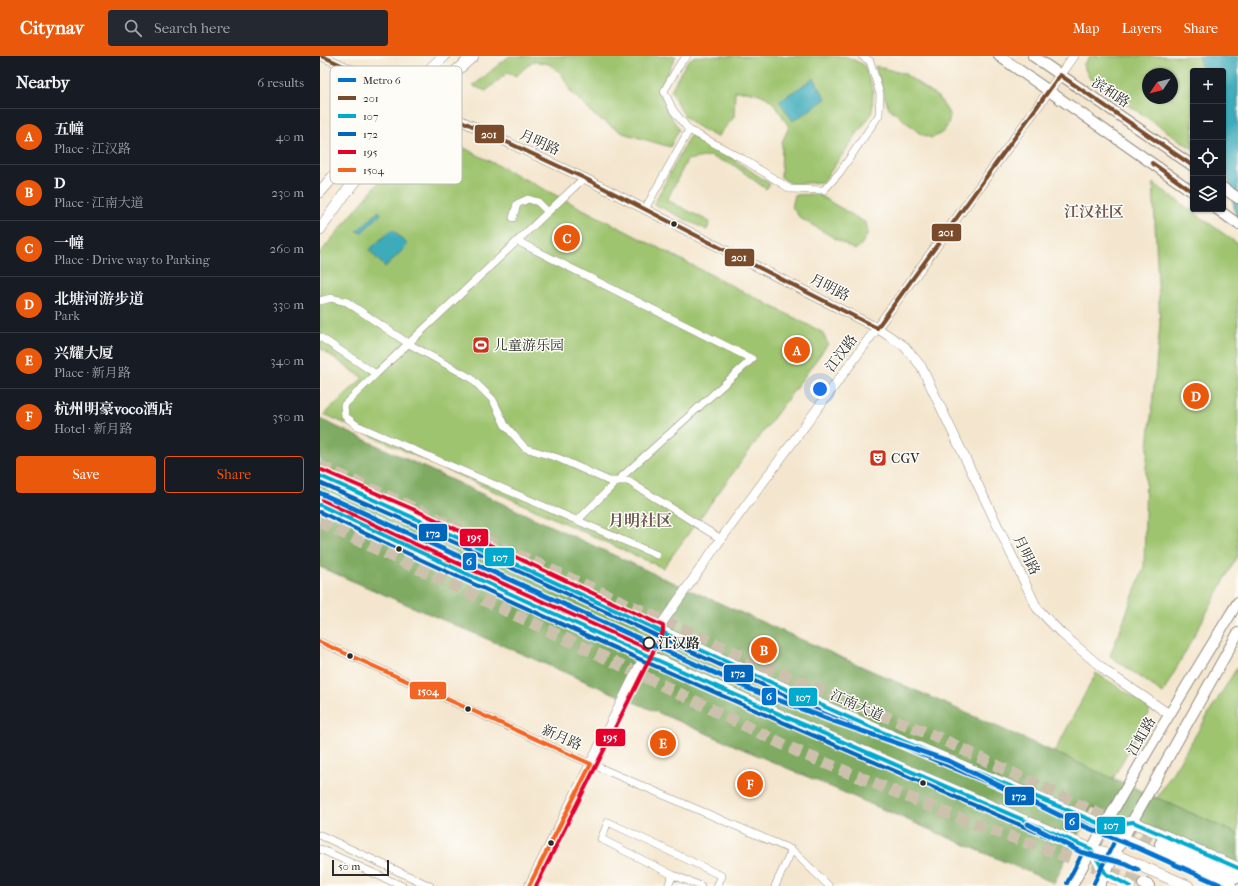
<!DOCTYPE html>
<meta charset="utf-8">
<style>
:root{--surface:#171b24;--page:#242831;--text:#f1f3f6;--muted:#9ea1a6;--line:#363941;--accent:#ea580c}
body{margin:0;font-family:"IM FELL French Canon","Noto Serif SC",serif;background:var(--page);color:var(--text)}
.controls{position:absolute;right:12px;top:12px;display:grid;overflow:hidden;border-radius:4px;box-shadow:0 1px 3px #0004}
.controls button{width:36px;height:36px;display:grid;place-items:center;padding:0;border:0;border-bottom:1px solid var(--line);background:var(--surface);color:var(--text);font:20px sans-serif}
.compass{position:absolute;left:822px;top:12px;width:36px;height:36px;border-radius:50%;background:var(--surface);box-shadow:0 1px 3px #0004;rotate:235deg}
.scale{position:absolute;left:12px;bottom:10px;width:57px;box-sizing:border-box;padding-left:4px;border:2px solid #2b2b2b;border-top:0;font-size:11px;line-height:14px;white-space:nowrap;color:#2b2b2b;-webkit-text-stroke:3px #fdfcf7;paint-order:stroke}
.you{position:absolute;left:500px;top:333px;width:14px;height:14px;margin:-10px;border:3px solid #fff;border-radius:50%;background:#1a73e8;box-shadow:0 0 0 6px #1a73e833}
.badge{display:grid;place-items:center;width:26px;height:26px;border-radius:50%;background:var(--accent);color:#fff;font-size:13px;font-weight:700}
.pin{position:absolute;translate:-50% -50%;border:2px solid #fff;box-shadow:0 1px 4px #0006}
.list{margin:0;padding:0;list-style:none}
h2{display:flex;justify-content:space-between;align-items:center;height:52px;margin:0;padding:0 16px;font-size:17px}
h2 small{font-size:13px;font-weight:400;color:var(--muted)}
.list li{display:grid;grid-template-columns:26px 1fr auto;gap:12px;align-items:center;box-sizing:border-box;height:56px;padding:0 16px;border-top:1px solid var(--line)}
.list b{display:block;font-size:15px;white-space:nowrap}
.list p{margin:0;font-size:13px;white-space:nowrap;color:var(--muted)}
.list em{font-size:13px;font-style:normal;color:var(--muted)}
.actions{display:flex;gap:8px;padding:12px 16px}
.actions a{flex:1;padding:9px 0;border:1px solid var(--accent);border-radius:4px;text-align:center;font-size:14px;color:var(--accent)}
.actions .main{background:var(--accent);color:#fff}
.icon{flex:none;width:22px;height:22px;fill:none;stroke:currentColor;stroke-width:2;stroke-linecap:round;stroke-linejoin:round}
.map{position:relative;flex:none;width:918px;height:830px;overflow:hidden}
header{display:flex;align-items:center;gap:24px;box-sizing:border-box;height:56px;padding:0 20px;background:var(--accent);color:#fff}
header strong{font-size:19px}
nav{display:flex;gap:22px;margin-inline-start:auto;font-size:14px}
.search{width:280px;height:36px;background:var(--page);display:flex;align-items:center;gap:10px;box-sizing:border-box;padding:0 14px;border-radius:4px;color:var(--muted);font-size:15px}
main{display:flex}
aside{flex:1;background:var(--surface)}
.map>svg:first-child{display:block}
</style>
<header>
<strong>Citynav</strong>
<div class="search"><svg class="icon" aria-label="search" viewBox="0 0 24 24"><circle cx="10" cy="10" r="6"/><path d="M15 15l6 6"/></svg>Search here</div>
<nav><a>Map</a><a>Layers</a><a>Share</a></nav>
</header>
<main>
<aside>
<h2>Nearby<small>6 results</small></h2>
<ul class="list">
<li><span class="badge">A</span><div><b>五幢</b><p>Place · 江汉路</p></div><em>40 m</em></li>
<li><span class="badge">B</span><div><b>D</b><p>Place · 江南大道</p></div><em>230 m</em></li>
<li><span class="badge">C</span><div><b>一幢</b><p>Place · Drive way to Parking</p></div><em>260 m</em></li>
<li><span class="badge">D</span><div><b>北塘河游步道</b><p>Park</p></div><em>330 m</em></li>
<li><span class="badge">E</span><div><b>兴耀大厦</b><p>Place · 新月路</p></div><em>340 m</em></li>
<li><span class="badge">F</span><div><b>杭州明豪voco酒店</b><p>Hotel · 新月路</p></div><em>350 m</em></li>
</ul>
<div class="actions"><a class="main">Save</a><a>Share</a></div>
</aside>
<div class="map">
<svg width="918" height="830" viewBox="0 0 918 830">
<rect width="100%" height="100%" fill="#fdfcf7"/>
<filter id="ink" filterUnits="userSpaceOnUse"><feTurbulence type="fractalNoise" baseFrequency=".025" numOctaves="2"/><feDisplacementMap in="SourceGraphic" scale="8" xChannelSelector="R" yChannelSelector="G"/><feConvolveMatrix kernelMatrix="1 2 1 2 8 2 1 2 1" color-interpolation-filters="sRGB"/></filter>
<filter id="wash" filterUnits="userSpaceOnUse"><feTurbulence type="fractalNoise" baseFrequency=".012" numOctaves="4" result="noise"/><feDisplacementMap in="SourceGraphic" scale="16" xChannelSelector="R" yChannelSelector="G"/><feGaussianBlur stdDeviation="0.9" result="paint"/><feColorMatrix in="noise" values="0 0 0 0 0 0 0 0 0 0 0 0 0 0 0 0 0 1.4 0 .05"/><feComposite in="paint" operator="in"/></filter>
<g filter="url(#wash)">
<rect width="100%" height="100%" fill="#f4e6ce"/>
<path fill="#9fc46f" stroke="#65784d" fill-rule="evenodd" d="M 189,0 L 356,0 L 339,34 L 345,52 L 359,73 L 350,91 L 303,77 L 275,60 L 250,35 L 242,18 L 229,8 L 213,5 L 196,20 L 188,16 L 166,35 L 153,30 Z
M 374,0 L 526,0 L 544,9 L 553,35 L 552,57 L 503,126 L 471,128 L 461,121 L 462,86 L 469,71 C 453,44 448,35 415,35 L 414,61 L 397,81 C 369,67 364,64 351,34 L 366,7 Z
M 770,0 L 879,0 L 882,15 L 873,15 L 873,93 L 770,23 L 763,9 ZM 828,18 L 852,18 L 852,42 L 828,42 Z
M 555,10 L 585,18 L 619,42 L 630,59 C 628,72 624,78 611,82 L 599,77 L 568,51 Z
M 113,76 L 502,276 L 508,288 L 343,512 L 4,358 L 43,322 L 0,292 L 0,197 L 97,80 Z
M 370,79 L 415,104 L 450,128 L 446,133 L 415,110 L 390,100 L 367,104 L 347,144 L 390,166 L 387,174 L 334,148 Z
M 833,127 L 918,188 L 918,499 L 843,637 L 790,600 L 824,511 L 826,412 L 840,268 Z
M 497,138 L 546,167 L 548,177 L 541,189 L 535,194 L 480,162 L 472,151 L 475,139 Z
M 918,610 L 918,778 L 837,742 Z
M 776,617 L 831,652 L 793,723 L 734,697 Z"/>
<path fill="#7faa62" stroke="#556a46" d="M 0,363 L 341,521 L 918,778 L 918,814 L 772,751 L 734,827 L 0,511 Z"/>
<path fill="#3cabba" stroke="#346b72" d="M 879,0 L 918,0 L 918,171 L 907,116 L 906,100 L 903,94 L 903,15 L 882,15 Z
M 494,22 L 506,43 L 473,65 L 459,45 Z
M 59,155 L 61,158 L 41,177 L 37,175 Z
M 72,173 L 88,189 L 65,211 L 49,194 Z"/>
</g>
<g filter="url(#ink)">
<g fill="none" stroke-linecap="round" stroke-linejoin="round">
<path stroke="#ccc1ad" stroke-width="12" stroke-dasharray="12 6" stroke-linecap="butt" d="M 0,410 L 469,621 L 619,682 L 841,788
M 0,466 L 309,613 L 481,697 L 644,764 L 824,828"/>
<g stroke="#90887c" stroke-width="8">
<path id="minor" d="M 367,0 L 361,6 L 344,35 L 353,54 L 369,74 L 423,103 L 470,133 L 504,134 L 520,116 L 559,59 L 560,38 L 550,5 L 542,0
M 325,153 L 369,74
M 193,162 L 197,148 L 208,143 L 218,146 L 228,156
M 197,185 L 432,303 L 297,425 L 257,465
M 0,245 L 11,242 L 27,246 L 89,288 L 151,322 L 173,344 L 185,369 L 205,392 L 238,402 L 289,425 L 308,425 L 401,483
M 0,281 L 56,318 L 24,349 L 25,360 L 36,369 L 337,499
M 56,318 L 264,122
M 0,586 L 271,708 L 472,794 L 509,830
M 0,779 L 110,830
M 0,793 L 82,830
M 348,830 L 353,819
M 381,830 L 353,819 L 281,783 L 288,766 L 402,820 L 397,830
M 455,830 L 472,794"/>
</g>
<g stroke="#90887c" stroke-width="10">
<path id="tertiary" d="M 2,0 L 264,122 L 557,272 L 584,290 L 601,310 L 717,552 L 741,577 L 787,616 L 849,658
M 209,830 L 338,573 L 401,483 L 557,272 L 754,0"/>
</g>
<g stroke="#90887c" stroke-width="12">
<path id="secondary" d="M 679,0 L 873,136
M 713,0 L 873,110
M 903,132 L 918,142
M 897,153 L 918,168
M 752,830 C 803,733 861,639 918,546
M 779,830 L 803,782 L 918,577"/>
</g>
<g stroke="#90887c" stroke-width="12">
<path id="primary" d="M 0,136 L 85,37 L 124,0
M 0,173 L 24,139 L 100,47 L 153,0
M 0,420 C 156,487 309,561 464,632 C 570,681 678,725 785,770 L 803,782 L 911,830
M 0,449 L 92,493 L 491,673 L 771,793 L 795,799 L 868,830
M 785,770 L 813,766 L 918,812
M 771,793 L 786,818 L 810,830"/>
</g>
<g stroke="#90887c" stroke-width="14">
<path id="trunk" d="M 841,788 L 918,821
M 824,828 L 828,830"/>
</g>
<use href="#minor" stroke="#fff" stroke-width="7"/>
<use href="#tertiary" stroke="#fff" stroke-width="9"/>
<use href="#secondary" stroke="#fff" stroke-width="10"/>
<use href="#primary" stroke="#fff" stroke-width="11"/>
<use href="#trunk" stroke="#fff" stroke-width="12"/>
<g stroke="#fdfcf7" stroke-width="7">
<path id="bus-1" d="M 2,0 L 264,122 L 557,272
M 832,107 L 873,136
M 557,272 L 740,19 L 873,110"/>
</g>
<g stroke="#fdfcf7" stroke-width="7">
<path id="bus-2" d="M 0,420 C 169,494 335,574 503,650 C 596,692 691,730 785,770 L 813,766 L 918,812
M 0,449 C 254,570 512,682 771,793 L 786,818 L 810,830"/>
</g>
<g stroke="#fdfcf7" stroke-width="7">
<path id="bus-3" d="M 0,427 L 172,503 L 501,656 L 782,775 L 795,784 L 774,827
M 0,456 C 251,576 507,686 763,796 L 747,827"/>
</g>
<g stroke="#fdfcf7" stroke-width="7">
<path id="bus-4" d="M 2,414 L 95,454 L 343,570 L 343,576 L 216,830
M 3,444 L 95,488 L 328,593"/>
</g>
<g stroke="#fdfcf7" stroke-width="7">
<path id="bus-5" d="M 0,586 L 271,708
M 209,830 L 271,708"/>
</g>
<use href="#bus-1" stroke="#7a4b2a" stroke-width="4"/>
<use href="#bus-2" stroke="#00a9ce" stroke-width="4"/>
<use href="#bus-3" stroke="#0065bd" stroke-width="4"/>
<use href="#bus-4" stroke="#e4002b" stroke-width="4"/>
<use href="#bus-5" stroke="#f26522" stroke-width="4"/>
<g stroke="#fdfcf7" stroke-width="8">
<path id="metro-1" d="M 0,437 L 432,634 L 513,665 L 629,705 L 751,765 L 818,792 L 903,830
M 708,768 L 761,796 L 806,808 L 818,814"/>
</g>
<use href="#metro-1" stroke="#0072ce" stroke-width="5"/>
</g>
</g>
<defs>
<g id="stadium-square" transform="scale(0.9)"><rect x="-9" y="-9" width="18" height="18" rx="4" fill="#c8321e" stroke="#fdfcf7"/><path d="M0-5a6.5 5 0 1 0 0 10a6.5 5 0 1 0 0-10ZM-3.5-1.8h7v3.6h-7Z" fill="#fff"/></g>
<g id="theatre-square" transform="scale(0.9)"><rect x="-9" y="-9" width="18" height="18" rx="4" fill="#c8321e" stroke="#fdfcf7"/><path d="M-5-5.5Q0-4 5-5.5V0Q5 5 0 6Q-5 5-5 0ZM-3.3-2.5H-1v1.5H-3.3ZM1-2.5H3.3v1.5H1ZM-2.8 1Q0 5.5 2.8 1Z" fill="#fff"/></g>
</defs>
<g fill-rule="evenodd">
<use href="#stadium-square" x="161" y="289"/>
<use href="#theatre-square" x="558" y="402"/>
</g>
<g fill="#2b2b2b" stroke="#fdfcf7" stroke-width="1.5">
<circle cx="354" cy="168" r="3.5"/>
<circle cx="79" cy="493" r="3.5"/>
<circle cx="30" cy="600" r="3.5"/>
<circle cx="148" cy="653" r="3.5"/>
<circle cx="603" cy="727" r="3.5"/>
<circle cx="231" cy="787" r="3.5"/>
</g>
<circle fill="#fdfcf7" stroke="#2b2b2b" stroke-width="2" cx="329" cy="587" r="5.5"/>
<g text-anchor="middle" stroke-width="3" stroke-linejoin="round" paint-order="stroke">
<g font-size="14" fill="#2b2b2b" stroke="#fdfcf7">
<text transform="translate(791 36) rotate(34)" y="5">滨和路</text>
<text transform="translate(220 86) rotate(24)" y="5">月明路</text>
<text transform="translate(510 231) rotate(27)" y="5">月明路</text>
<text transform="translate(521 297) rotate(-53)" y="5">江汉路</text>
<text transform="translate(707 499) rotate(64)" y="5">月明路</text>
<text transform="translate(537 649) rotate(24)" y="5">江南大道</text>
<text transform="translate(821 680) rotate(-60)" y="5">江虹路</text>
<text transform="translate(242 681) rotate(24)" y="5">新月路</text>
</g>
<g font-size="14" fill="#2b2b2b" stroke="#fdfcf7" text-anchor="start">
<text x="174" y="294">儿童游乐园</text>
<text x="571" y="407">CGV</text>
</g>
<g font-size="14" font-weight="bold" fill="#2b2b2b" stroke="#fdfcf7" text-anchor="start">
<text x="338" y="592">江汉路</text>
</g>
<g font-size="15" font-weight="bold" fill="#6d5852" stroke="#fdfcf7">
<text x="774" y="161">江汉社区</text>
</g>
<g font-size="16" font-weight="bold" fill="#6d5852" stroke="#fdfcf7">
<text x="320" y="470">月明社区</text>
</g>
</g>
<rect x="10" y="10" width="132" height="118" rx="6" fill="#fdfcf7" stroke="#bebdba" stroke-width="1"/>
<rect x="18" y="22" width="18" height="4" fill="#0072ce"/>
<rect x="18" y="40" width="18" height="4" fill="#7a4b2a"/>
<rect x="18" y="58" width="18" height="4" fill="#00a9ce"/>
<rect x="18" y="76" width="18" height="4" fill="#0065bd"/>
<rect x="18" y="94" width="18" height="4" fill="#e4002b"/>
<rect x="18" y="112" width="18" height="4" fill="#f26522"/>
<g font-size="11" fill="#2b2b2b">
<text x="43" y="28">Metro 6</text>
<text x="43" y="46">201</text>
<text x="43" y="64">107</text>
<text x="43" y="82">172</text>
<text x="43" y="100">195</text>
<text x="43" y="118">1504</text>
</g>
<g stroke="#fdfcf7" stroke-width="1.5">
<rect x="154" y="68" width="31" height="20" rx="4" fill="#7a4b2a"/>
<rect x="611" y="167" width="31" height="19" rx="4" fill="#7a4b2a"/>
<rect x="404" y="192" width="31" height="19" rx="4" fill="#7a4b2a"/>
<rect x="98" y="467" width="30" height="19" rx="4" fill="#0065bd"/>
<rect x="139" y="472" width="30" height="19" rx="4" fill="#e4002b"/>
<rect x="164" y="491" width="31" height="20" rx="4" fill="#00a9ce"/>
<rect x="142" y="496" width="15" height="19" rx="4" fill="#0072ce"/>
<rect x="403" y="608" width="31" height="19" rx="4" fill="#0065bd"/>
<rect x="89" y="625" width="38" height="19" rx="4" fill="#f26522"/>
<rect x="441" y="631" width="16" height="19" rx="4" fill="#0072ce"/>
<rect x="468" y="631" width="30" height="20" rx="4" fill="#00a9ce"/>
<rect x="275" y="672" width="31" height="19" rx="4" fill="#e4002b"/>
<rect x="684" y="730" width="31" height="20" rx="4" fill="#0065bd"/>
<rect x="744" y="756" width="16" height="19" rx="4" fill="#0072ce"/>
<rect x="776" y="760" width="30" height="19" rx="4" fill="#00a9ce"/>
</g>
<g font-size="11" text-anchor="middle" font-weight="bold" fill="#fff">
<text x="169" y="82">201</text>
<text x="626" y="180">201</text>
<text x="419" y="205">201</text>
<text x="113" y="481">172</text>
<text x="154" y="485">195</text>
<text x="180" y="505">107</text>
<text x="149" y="509">6</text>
<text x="418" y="621">172</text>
<text x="108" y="639">1504</text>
<text x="449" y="644">6</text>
<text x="483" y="645">107</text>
<text x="290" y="685">195</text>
<text x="699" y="744">172</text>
<text x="752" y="769">6</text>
<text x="791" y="773">107</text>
</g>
</svg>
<div class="controls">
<button>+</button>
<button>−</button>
<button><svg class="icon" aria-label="locate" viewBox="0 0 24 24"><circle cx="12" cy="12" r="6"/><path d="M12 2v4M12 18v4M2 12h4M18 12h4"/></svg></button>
<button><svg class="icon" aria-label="layers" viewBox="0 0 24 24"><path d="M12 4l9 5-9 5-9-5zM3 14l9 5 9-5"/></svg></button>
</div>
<svg class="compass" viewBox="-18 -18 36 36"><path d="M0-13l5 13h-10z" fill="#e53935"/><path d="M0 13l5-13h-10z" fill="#9ea1a6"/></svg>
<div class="scale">50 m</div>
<div class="you"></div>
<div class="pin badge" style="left:477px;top:294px">A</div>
<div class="pin badge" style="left:444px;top:594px">B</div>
<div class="pin badge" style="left:247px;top:182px">C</div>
<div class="pin badge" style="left:876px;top:340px">D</div>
<div class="pin badge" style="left:343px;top:687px">E</div>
<div class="pin badge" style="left:430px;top:728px">F</div>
</div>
</main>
